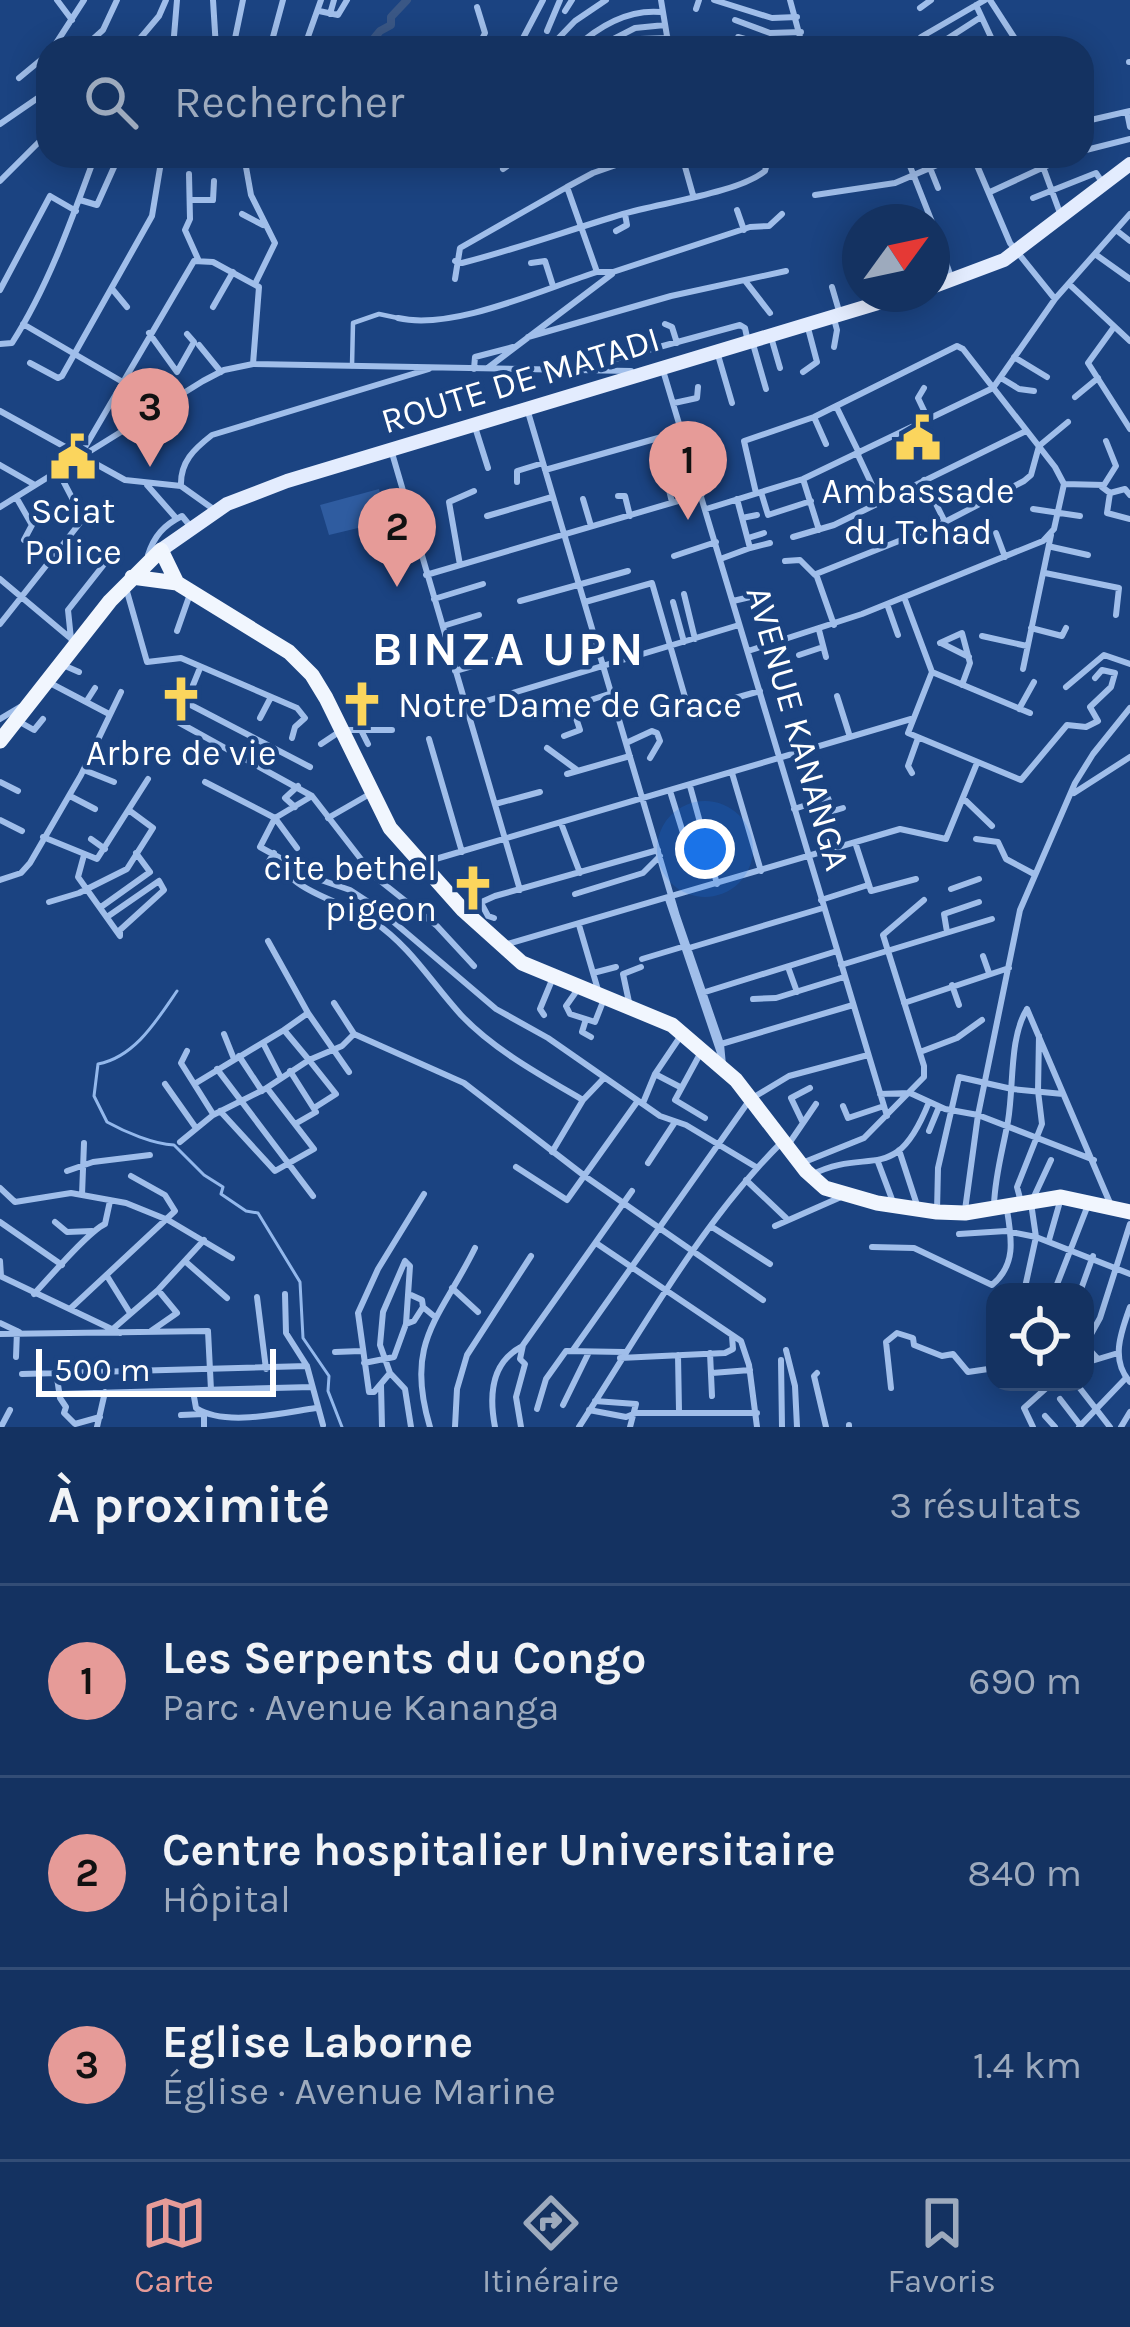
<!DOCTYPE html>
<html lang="fr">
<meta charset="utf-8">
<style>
:root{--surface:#143261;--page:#1d3a67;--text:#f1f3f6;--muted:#9daabd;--line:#334d76;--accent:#e69b98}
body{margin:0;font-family:Karla,sans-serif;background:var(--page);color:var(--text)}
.controls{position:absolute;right:36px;bottom:36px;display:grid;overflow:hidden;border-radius:24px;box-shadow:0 6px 30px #0003}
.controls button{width:108px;height:108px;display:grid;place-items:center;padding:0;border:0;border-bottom:3px solid var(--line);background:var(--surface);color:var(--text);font:60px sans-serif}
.compass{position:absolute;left:842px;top:204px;width:108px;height:108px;border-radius:50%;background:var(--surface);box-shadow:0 6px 30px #0003;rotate:57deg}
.scale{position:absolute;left:36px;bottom:30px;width:240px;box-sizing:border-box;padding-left:12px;border:6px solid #fff;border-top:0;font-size:33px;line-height:42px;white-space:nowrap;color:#fff;-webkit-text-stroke:9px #1b4381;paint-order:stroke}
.you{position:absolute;left:705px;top:849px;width:42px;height:42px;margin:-30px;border:9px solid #fff;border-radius:50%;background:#1a73e8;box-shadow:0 0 0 18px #1a73e833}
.badge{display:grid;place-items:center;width:78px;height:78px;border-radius:50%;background:var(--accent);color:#111;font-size:39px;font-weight:700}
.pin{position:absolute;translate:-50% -99px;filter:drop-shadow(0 3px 6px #0008)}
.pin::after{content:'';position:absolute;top:63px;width:42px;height:36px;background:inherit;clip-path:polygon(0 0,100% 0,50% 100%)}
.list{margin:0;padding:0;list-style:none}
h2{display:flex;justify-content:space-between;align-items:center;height:156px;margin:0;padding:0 48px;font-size:51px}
h2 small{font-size:39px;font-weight:400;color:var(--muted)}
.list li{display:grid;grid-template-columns:78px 1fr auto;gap:36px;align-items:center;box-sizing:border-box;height:192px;padding:0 48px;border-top:3px solid var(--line)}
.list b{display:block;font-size:45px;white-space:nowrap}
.list p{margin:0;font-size:39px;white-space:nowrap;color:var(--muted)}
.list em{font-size:39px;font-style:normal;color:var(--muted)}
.icon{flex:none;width:66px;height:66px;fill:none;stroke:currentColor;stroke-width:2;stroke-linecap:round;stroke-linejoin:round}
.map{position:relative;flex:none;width:1130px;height:1427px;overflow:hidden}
.search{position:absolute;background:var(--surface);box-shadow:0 6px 30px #0003;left:36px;right:36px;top:36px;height:132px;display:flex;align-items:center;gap:30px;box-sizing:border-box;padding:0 42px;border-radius:36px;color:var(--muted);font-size:45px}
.sheet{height:732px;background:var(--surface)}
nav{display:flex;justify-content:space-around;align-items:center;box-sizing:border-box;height:168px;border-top:3px solid var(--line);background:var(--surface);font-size:33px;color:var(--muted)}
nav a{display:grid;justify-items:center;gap:6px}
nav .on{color:var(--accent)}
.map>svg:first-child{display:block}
</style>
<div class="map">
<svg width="1130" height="1427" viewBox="0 0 1130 1427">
<rect width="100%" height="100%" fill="#1b4381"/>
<path fill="#2f5ca0" d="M 379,489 L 387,521 L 329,535 L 320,505 Z"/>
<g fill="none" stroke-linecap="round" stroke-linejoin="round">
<path stroke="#93b8ec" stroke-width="3" d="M 177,991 C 157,1020 135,1057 98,1064 L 94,1096 L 107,1122 C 125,1132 153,1144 174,1145 L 204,1175 L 223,1187 L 221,1194 L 246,1211 L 258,1213 L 300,1282 L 303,1338 L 329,1376 L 328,1391 L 342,1427"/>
<path stroke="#3a5785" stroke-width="8" d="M 366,48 L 380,31 L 391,25 L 391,17 L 407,0"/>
<path stroke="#a0beea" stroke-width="4.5" d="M 352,366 L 353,323 L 379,314 L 398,318"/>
<path stroke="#a0beea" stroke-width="6" d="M 57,0 L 72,20
M 213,0 L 216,48
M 661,0 L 669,48
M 714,0 L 772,18 L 797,17
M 790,0 L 803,48
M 990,0 L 1021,48
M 976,5 L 996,48
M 477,7 L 485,33 L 481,41 L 484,48
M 920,8 L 931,0
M 696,9 L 699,0
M 319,11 L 338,15 L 347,0
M 565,11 L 572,0
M 330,14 L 334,0
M 735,20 L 770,33 L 801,32
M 547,31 L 560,0
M 738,37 L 773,47 L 803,46
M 921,37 L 985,0
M 521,42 L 543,0
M 53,48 L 84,0
M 83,48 L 103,30 L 117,0
M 132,48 L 159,16 L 166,0
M 173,48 L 177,0
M 233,48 L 243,0
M 270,48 L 283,0
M 304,48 L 321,0
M 549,48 L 575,21 L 606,0
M 575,48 C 599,26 628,9 661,12
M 596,48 L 635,28 L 665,25
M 619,48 L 640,39 L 668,38
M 933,48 L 981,17
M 1032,48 L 1043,43
M 1129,62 L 1130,62
M 19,78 L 48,54
M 1127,112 L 1130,127
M 1082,122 L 1130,111
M 0,124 L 48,91
M 1082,151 L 1130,139
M 244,156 L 251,195 L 275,243 L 255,284
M 642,156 L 593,173 L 567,187 L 597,272 L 613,272 L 750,227 L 769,226 L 782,214
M 682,156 L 693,195
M 906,156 L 932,222
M 973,156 L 1010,243 L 1055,299
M 1039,156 L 1060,213
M 930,168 L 938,188
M 503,169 L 521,156
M 189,174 L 190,219 L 185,230 L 198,259
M 0,181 L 48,133
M 990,192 L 1068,156
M 815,195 L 895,183 L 958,156
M 1033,198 L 1096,173 L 1102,182
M 80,200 L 97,205 L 119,156
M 190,200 L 213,200 L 214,181
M 737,210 L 744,230
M 242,214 L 263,225
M 932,223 L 951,277
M 1116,230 L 1130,241
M 616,231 L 627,225 L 625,214
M 1095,254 L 1130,279
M 455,261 L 462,263 C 517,249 569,230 623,214 C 660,203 738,193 765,171 L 769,156
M 531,263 L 545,261 L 553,286
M 455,279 L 460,248 L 567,187
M 746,282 L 770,313
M 1069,284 L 1130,341
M 832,287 L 839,311
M 0,290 L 50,196 L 76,211
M 113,290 L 127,307
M 213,307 L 233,272
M 398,318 C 453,331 543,289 597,272
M 23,324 L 121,381
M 665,324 L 672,327 L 677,343
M 1114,327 L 1088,363 L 1130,429
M 149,333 L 177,372 L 194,342 L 187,334
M 528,337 L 671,296 L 786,271
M 771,337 L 780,368
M 0,344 L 12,343 C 48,287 72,219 95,156
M 753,344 L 766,389
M 199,345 L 221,372
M 834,347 L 837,330 L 834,319
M 718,355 L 732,403
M 1014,357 L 1047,377
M 30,363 L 58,378 L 62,376 L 152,216 L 162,156
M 489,367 L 612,274
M 662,367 L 887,1116
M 474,369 L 475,357 L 513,347
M 608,370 L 615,359 L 740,325 L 745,328 L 748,342
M 803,372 L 817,362 L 808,328
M 1001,378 L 1019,389 L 1034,391
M 924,388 L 918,398 L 928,419
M 1075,397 L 1098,378
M 674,403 L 697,398 L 698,387
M 836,406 L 859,453
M 0,411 L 125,480 L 181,486 L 216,511
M 528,412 L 677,916 L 721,1044 L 723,1065
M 814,417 L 826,444
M 133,423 L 145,443
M 475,427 L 488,468
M 392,453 L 520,890
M 857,453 L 880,502
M 81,454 L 194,261 L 213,262 L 259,287 L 253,364
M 0,465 L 35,485
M 545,470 L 683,431
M 666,478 L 672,502
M 803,479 L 819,530
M 924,480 L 945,522
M 517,482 L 517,471 L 543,463
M 1064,484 L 1104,485 L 1116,466 L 1106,441
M 147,485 L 176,518
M 181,486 C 180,462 194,449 212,435 L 429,369
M 1102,487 L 1110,493 L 1125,489 L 1130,495
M 761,492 L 768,515 L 811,501
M 756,493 L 744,441 L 814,417 L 957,346 L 963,349 L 1055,467 L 1064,484
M 1110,493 L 1107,513 L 1130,519
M 618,496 L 625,496 L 630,516
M 16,497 L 32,525 L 24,540
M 583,499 L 591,526
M 0,507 L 203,381 L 224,370 L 253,364 L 631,371
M 706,509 L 803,479 L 993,388 L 1055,299 L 1130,214
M 1033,509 L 1080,516
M 487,516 L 552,497
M 742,518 L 757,515
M 996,533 L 1005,557
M 793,537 L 834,525 L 1026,431
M 748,538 L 764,533
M 1052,547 L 1088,555
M 750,548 L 770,543
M 148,555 C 154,536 164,525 182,516 L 191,527
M 674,556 L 716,542
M 723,558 L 750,548 L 737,499
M 785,561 L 800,560 L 815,575
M 460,565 L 449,502 L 474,491
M 1045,573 L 1119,588 L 1116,615
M 426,575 L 702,494
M 0,579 L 69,637
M 126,588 L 147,662 L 181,658 L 297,708 L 305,718 L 295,727 L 292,738
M 684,594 L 695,639
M 904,597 L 932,672 L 908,733 L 1021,780 L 1067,725 L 1086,727 L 1098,721 L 1090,707 L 1111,687 L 1115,673 L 1102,670 L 1095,678
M 434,599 L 483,584
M 520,601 L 628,571
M 733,601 L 763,594
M 585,602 L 652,583 L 687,704
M 673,602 L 684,642
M 887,604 L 898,635
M 0,624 L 83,519 L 58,471
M 834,625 L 816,574 L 939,525 L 1024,481 L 1031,475 L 1039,446 L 1068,422
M 443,626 L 479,615
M 1031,628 L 1062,636 L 1066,628
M 819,630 L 826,657
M 177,631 L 190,594
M 982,636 L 1027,646
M 71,639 L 68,610 L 113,553
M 940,643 L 962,633 L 970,663 L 962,685
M 941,643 L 969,657
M 748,651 L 862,614 L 1043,541 L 1054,529 L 1064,484
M 799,655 L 823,647
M 63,665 L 79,672
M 200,668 L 178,722 L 312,796 L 374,876 L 437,926 L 474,966
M 1023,669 L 1051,535
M 455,671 L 493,660
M 932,672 L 1030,713
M 50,683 L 109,714
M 1066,687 L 1104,655 L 1130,664
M 837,696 L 850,737
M 728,700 L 760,691
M 86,702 L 95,688
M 185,702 L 310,767
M 466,707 L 739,625
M 1019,709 L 1034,682
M 554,712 L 612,693
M 260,718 L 271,697
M 0,719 L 20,707
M 18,721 L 34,730 L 43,719
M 361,730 L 368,744
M 564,736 L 580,730 L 572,706
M 429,739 L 462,852
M 626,743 L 652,731 L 657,733 L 660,741 L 650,758
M 321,744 L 342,730 L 392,730
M 547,748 L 577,770
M 84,770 L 114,782
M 732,773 L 761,871
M 912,773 L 908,766 L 918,738
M 567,774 L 630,756
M 0,782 L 18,791
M 205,782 L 275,818 L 297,848
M 690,786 L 717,884
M 670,791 L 688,849 L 698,849
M 1074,793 L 1130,757
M 70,796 L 95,809
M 312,796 L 275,818 L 260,847 L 318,879 L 350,890 L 376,907 L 496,1009 L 548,1038 L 660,1116 L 686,1125 L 756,1167
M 963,798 L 992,826
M 495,804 L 540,792
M 295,807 L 285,798 L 298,786
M 794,809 L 828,798 L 833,811 L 843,808
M 328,818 L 368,795
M 0,820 L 22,831
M 561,823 L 580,873
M 43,837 L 97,859 L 148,779
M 91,839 L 105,849
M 976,839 L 998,842 L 1006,859 L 1034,874
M 855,842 L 871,891 L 916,879
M 274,853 L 269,861 C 282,867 287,875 298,883 C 320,899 349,905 373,921 C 412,948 430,981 461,1015 C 494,1050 542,1076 583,1100
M 84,855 L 78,877 L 120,936 L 120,930 L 164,890 L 159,881
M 422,863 L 911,719
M 0,880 L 21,873 L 30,863 L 81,775 L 121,692
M 951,889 L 979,879
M 575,894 L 643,873 L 660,856
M 668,899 L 723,1062
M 821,900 L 868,885
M 49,902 L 79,893 L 127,869 L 153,828 L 130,811
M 481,903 L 488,916 L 494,918
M 101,907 L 150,872 L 136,853
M 466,909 L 495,896 L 658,850
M 107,917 L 159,881
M 579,925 L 598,990
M 947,932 L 944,914 L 979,902
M 268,941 L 308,1013 L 349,1072
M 504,945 L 900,829 L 946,839 L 977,763
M 689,948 L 823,908
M 983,956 L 989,973
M 642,959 L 682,947
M 841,965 L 992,919
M 788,967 L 797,992
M 593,973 L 616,967
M 952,985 L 959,1005
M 578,989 L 566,1006 L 570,1014 L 595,1022 L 604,999
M 702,993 L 837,951
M 753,999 L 776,998 L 844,977
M 629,1002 L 623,974 L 641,967
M 334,1003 L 354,1034 L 464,1083 L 586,1177 L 763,1300
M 904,1003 L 1009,968
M 1027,1009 L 1110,1203
M 544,1015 L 540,1009 L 552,980
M 586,1019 L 582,1032 L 591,1037
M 284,1030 L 308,1013
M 224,1034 L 234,1059
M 263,1043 L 280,1076
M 721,1044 L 853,1005
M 187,1051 L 181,1063 L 213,1114
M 920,1052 L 957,1038 L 982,1020
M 700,1054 L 675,1100 L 705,1118
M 239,1056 L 262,1091
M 217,1069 L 313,1196
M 290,1071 L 316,1112 L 295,1124
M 655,1074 L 680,1087
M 165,1084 L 196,1128
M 880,1094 L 910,1093 L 945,1109 L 978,1115 L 1094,1160
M 754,1097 L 789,1076 L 868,1055
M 643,1103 L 655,1074 L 680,1037
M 843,1106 L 848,1118 L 884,1106
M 314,1108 L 336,1094 L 309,1060 L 342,1046 L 354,1034
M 220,1111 L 275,1171 L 314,1149 L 267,1088
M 803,1123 L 791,1098 L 810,1088
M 929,1131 L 939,1107
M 180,1142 L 213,1115 L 265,1089 L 309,1060 L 284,1030 L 196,1083
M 788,1145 L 816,1104
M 899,1150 L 917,1205
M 552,1152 L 583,1100 L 604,1078
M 878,1162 L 893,1202
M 648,1163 L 675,1122
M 802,1163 L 864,1138 L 924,1077 L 924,1066 L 883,935 L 924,900
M 516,1167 L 567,1200 L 637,1102
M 67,1171 L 93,1162 L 150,1155
M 811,1175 C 870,1145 895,1188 929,1102
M 746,1180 L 786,1218
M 0,1188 L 15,1202 L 71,1193 L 126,1203 L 168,1220 L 232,1258
M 82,1195 L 84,1143
M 1021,1202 L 1017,1187 L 1042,1124 L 1038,1091 L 1039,1036
M 994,1205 C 995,1175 1003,1149 1008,1121 C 1014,1086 1009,1038 1027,1009
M 965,1210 L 978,1115 L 1020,910 L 1075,783 L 1093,754 L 1130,708
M 937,1211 L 938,1168 L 959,1077 L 1012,1089 L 1063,1094
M 0,1222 L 62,1265
M 55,1222 L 67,1232 L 92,1231
M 775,1226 L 841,1197
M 712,1227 L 770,1264
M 959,1234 L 1006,1231 L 1036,1237 L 1130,1274
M 1049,1240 L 1061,1198
M 596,1243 L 741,1341 L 749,1365 L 757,1427
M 872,1247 L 914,1248 L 992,1285 C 1016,1265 1012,1240 1007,1210
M 0,1261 L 1,1276
M 405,1261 L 383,1312 L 380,1345 L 390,1373 L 405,1389 L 411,1427
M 405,1261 L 410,1266 L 406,1324
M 186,1262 L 227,1298
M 0,1276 L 120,1333
M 107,1276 L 130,1313
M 452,1288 L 478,1312
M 1024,1292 L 1036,1237 L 1031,1203 L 1051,1160
M 1054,1292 L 1088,1205
M 1080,1292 L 1093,1256
M 34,1294 C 50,1277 88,1232 105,1224 L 110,1201
M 285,1294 L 286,1333 L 307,1366 L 323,1425
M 411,1295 L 422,1300 L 423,1307 L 435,1317
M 257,1297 L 266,1369
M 1130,1307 C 1121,1332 1110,1360 1130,1382
M 71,1308 L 175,1211 L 165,1195 L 131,1176
M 0,1323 L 19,1332
M 114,1328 L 158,1290 L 204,1240
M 151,1331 L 177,1313 L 158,1290
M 0,1334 L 208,1331 L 211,1390
M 573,1350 L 751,1098
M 786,1350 L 795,1386 L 797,1427
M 335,1352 L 361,1351
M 710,1353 L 712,1396
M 678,1355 L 679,1411
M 16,1357 L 17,1331
M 620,1358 L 725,1353 L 733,1349 L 732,1336
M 1097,1358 L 1085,1345 L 1100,1318 L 1130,1224
M 781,1360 L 782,1427
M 364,1363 L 394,1357 L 406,1324 L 414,1321 L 423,1307
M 1085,1363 L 1118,1353
M 56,1371 L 60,1398 L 66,1407 L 64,1413 L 75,1424 L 100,1417
M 390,1373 L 374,1392 L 369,1392 L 358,1313 L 378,1269 L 424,1194
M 712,1373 L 750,1370
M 817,1373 L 814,1376 L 826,1427
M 22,1374 L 307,1366
M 1075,1382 L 1110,1427
M 381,1385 L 382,1427
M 891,1388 L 886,1342 L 897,1333 L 913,1338 L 914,1345 L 942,1356 L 953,1354 L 968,1372 L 995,1368
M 193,1391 L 196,1408 C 225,1427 282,1413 316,1408
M 59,1394 L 312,1387
M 1060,1399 L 1080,1425
M 595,1401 L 636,1404 L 630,1427
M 563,1405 L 589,1352
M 537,1409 L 546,1379 L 566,1351 L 624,1352
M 589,1410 L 626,1417 L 636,1413 L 757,1413
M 181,1415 L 204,1414 L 204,1427
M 1045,1416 L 1055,1427
M 849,1425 L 849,1427
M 1,1427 L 10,1410
M 97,1427 L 105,1392
M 430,1427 C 404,1341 440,1319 475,1248
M 455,1427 L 457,1389 L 467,1355 L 531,1256
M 495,1427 C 489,1396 491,1363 521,1347
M 521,1427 L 516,1397 L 525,1364 L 520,1359 L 523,1345 L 632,1191
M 579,1427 C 640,1333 702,1221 782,1142
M 1033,1427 L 1024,1408 L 1053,1382
M 1079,1427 L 1125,1379
M 1121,1427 L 1130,1412"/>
<path stroke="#e3ecfe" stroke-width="14" d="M 932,287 L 1004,260 L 1130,164
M 161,550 L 227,504 L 287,481 L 908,294"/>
<path stroke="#f1f6fe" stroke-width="15" d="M 132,577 L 177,583 L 289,652 L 312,675 L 326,698 L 390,828 L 463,910 L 522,963 L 672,1025 L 736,1080 L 806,1171 L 825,1188 L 877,1203 L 937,1212 L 965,1213 L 1061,1197 L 1130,1212
M 0,741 L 110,601 L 161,550 L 177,583"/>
</g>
<defs>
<g id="civic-bare" transform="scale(3.6)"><path d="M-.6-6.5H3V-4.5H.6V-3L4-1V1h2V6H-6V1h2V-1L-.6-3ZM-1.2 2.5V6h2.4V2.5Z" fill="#fbd55d" stroke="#1b4381" stroke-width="2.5" paint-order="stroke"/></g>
<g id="church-bare" transform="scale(3.6)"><path d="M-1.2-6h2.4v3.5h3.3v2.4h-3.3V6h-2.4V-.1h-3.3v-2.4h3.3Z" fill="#fbd55d" stroke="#1b4381" stroke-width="2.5" paint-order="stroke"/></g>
</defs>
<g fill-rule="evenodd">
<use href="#civic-bare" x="918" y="438"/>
<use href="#civic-bare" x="73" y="457"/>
<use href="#church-bare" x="181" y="699"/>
<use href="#church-bare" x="362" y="704"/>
<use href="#church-bare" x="473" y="888"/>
</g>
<g text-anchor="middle" stroke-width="9" stroke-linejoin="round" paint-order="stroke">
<g font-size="36" fill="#fff" stroke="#1b4381">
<text transform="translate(520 379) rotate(-17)" y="13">ROUTE DE MATADI</text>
<text transform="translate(799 728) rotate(74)" y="13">AVENUE KANANGA</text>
</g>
<g font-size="36" fill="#fff" stroke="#1b4381">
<text x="918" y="503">Ambassade<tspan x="918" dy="41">du Tchad</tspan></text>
<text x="73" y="523">Sciat<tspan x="73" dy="41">Police</tspan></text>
<text x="398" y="717" text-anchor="start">Notre Dame de Grace</text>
<text x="181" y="765">Arbre de vie</text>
<text x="437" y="880" text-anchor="end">cite bethel<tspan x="437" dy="41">pigeon</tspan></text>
</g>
<g font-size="48" font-weight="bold" letter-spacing="3" fill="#fff" stroke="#1b4381">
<text x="509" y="665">BINZA UPN</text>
</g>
</g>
</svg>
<div class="controls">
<button><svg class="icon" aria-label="locate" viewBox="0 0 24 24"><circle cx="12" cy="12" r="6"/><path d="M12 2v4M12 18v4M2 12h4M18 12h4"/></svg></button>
</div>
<svg class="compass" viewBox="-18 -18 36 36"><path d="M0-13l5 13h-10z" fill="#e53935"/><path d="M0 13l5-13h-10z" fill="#9daabd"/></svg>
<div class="scale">500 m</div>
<div class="you"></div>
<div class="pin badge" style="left:688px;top:520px">1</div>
<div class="pin badge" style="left:397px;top:587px">2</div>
<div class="pin badge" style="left:150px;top:467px">3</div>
<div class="search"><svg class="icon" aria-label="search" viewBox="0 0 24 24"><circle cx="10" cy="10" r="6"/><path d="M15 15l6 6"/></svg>Rechercher</div>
</div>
<section class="sheet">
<h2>À proximité<small>3 résultats</small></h2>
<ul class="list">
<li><span class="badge">1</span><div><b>Les Serpents du Congo</b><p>Parc · Avenue Kananga</p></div><em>690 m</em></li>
<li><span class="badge">2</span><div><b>Centre hospitalier Universitaire</b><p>Hôpital</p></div><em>840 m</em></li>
<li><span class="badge">3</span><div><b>Eglise Laborne</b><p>Église · Avenue Marine</p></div><em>1.4 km</em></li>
</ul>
</section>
<nav>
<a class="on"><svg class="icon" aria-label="map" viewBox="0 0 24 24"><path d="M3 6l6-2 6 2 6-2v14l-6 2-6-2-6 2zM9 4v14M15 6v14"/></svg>Carte</a>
<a><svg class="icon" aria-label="directions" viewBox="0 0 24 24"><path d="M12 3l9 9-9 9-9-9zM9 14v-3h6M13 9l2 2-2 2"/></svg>Itinéraire</a>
<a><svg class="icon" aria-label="saved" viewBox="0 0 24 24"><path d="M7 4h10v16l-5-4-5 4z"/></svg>Favoris</a>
</nav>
